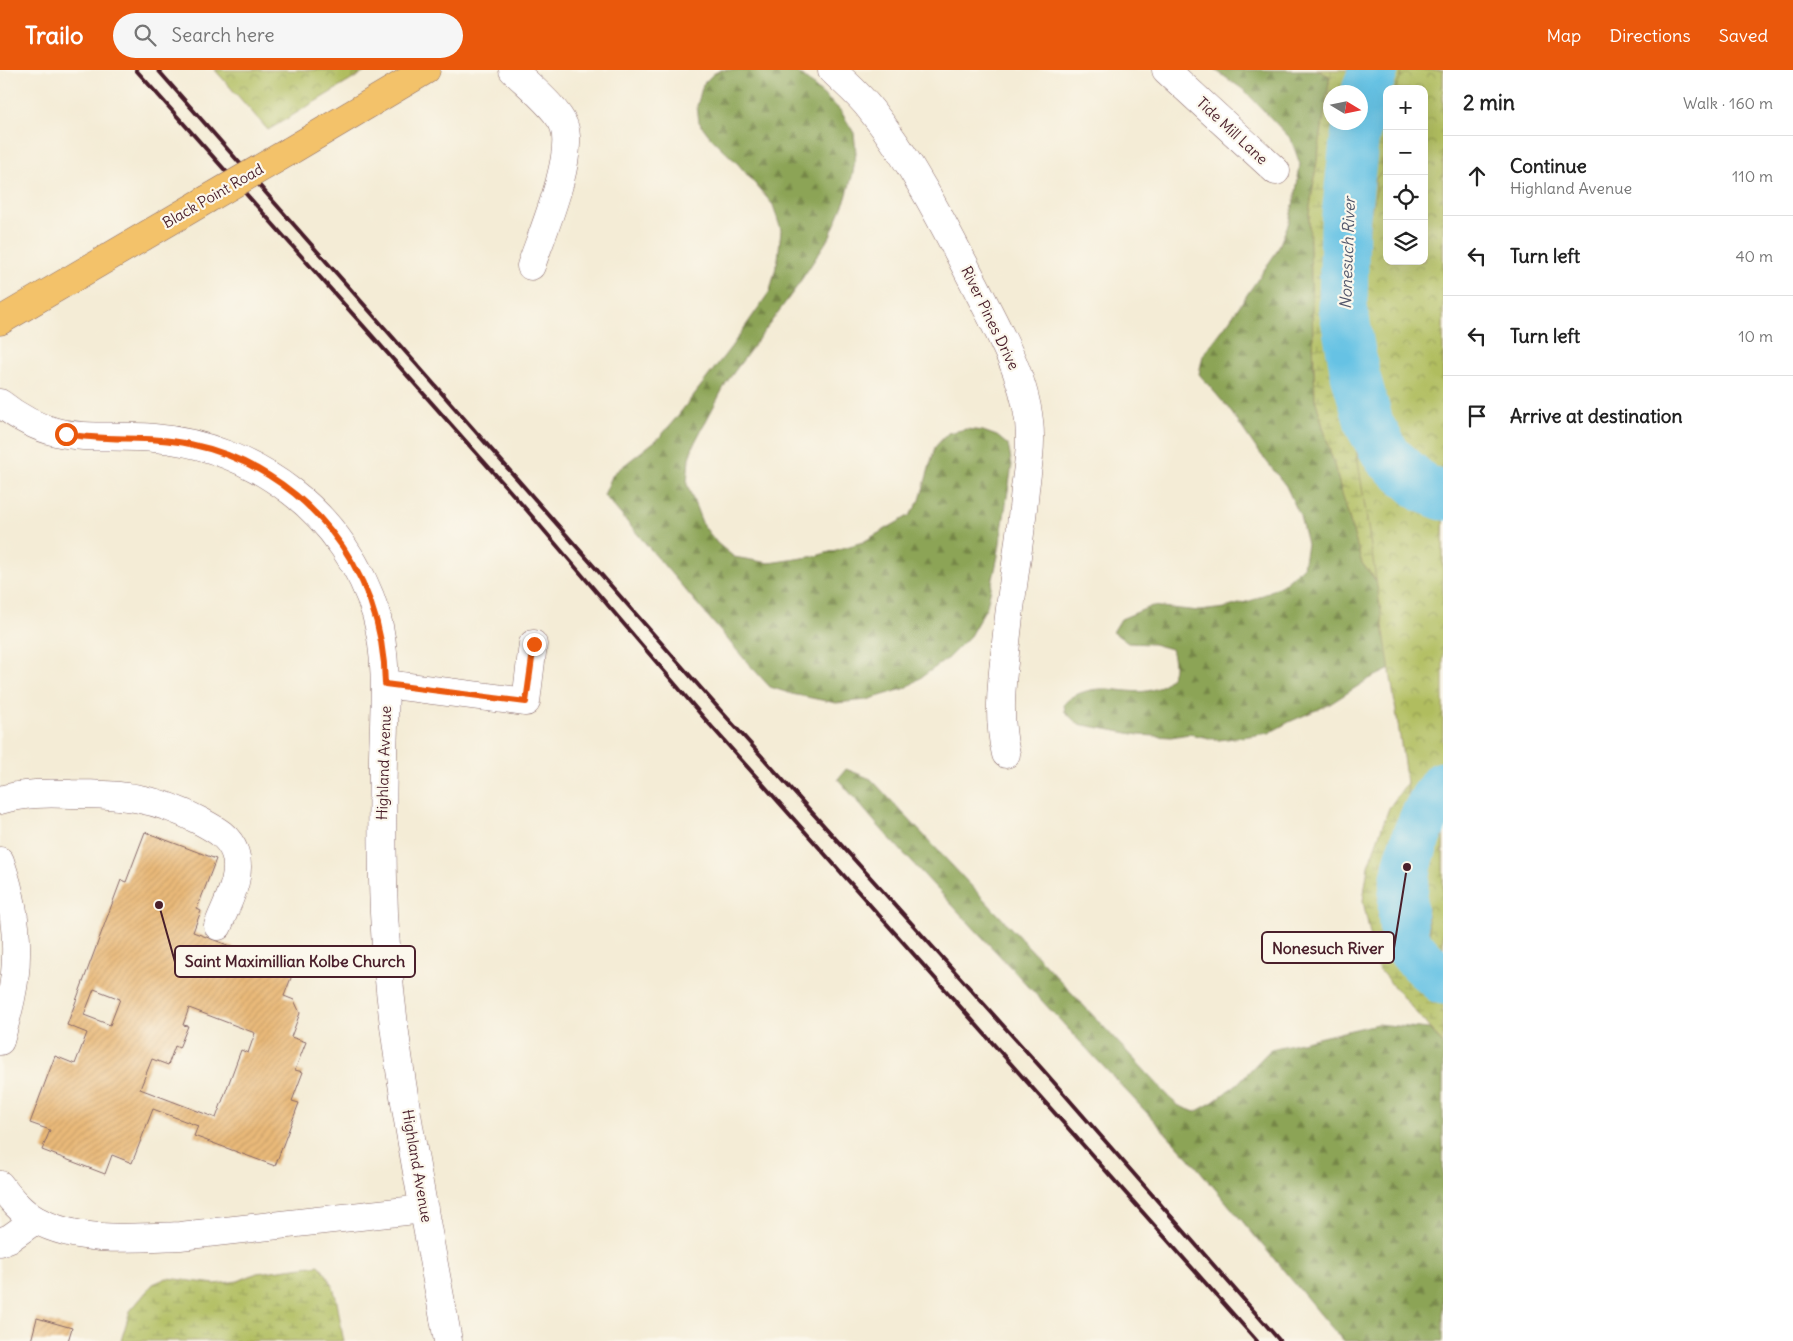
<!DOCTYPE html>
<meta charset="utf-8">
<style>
:root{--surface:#fff;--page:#f6f6f6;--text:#222;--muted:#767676;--line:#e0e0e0;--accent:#ea580c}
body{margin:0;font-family:Delius,sans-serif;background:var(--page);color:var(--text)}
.controls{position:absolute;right:15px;top:15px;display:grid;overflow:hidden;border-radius:10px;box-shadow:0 5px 20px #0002}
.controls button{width:45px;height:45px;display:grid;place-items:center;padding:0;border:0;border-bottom:1px solid var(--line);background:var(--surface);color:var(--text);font:25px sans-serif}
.compass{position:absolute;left:1323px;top:15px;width:45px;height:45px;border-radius:50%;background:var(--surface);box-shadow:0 5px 20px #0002;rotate:100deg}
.stop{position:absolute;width:15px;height:15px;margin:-11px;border:4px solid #ea580c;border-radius:50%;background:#fff}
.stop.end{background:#ea580c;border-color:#fff;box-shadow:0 1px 5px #0008}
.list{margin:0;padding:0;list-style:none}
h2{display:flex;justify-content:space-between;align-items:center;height:65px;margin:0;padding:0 20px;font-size:21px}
h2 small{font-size:16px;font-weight:400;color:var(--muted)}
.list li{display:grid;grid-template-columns:32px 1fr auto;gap:15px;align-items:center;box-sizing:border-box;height:80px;padding:0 20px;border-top:1px solid var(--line)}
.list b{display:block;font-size:19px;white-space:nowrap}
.list p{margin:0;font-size:16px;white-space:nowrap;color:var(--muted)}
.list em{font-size:16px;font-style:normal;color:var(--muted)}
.icon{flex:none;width:28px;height:28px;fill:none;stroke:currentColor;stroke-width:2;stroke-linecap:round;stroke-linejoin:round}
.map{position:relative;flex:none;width:1443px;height:1271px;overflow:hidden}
header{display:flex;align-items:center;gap:30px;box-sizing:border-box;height:70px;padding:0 25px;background:var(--accent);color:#fff}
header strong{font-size:24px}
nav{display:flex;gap:28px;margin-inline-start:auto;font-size:18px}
.search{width:350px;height:45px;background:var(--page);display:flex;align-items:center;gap:12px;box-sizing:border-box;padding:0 18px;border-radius:28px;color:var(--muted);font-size:19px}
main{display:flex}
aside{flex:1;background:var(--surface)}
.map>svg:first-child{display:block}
</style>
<header>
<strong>Trailo</strong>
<div class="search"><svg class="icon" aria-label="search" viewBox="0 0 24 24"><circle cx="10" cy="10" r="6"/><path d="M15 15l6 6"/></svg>Search here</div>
<nav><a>Map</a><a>Directions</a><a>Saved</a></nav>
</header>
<main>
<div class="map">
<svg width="1443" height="1271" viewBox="0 0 1443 1271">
<defs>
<pattern id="forest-firs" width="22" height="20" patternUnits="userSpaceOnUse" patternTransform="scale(1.25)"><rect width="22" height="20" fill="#8ca456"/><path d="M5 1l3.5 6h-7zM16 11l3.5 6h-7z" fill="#748547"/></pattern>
<pattern id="wetland-marsh" width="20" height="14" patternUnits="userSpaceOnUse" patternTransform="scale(1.25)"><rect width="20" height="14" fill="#b0bd5f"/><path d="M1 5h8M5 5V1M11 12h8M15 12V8" fill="none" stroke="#91994f"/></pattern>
<pattern id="park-crowns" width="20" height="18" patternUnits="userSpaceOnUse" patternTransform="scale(1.25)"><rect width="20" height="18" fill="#b0bd5f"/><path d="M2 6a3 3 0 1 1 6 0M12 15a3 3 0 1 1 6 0" fill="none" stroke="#91994f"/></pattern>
<pattern id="building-hatch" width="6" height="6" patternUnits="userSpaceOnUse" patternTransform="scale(1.25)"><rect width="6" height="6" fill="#e9b979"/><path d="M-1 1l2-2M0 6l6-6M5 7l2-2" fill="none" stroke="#c99f69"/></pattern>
</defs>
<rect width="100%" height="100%" fill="#fbf7ec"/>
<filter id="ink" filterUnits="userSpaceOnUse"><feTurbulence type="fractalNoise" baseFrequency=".02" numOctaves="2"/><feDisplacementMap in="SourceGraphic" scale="10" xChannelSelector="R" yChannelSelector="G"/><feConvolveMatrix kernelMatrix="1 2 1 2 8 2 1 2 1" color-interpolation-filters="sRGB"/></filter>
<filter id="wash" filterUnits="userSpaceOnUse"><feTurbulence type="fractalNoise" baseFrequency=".0096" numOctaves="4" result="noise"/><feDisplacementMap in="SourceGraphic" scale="20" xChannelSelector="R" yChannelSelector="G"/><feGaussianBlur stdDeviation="1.12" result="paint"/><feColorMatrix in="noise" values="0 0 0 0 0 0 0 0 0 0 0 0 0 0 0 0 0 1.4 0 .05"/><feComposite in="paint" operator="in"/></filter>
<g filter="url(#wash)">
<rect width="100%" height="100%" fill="#f4ecd6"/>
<path fill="url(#forest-firs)" stroke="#6b6240" d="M 721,0 L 794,0 L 805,8 L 840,40 L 854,63 L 856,83 L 853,103 L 846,128 L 830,166 L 796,218 L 726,313 L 694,374 L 689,388 L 687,414 L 703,455 L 717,473 L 734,487 L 769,493 L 816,486 L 863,472 L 910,445 L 920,430 L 935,377 L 948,363 L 966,359 L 983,361 L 997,366 L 1008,375 L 1012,395 L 998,486 L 987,536 L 970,566 L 947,589 L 906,618 L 867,630 L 836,633 L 792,624 L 770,617 L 746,591 L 604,425 L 613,404 L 660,367 L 676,348 L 731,277 L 770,221 L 778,189 L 781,160 L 773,135 L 738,94 L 711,68 L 699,52 L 697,36 L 703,14 L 713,4 Z
M 1215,0 L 1317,0 L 1330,6 L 1309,144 L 1315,328 L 1362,493 L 1385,522 L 1399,595 L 1369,609 L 1330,634 L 1289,652 L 1269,663 L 1242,667 L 1219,670 L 1189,664 L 1171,667 L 1139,665 L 1078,654 L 1065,642 L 1064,634 C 1071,626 1081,622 1091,620 C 1115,615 1143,630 1164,614 C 1177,604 1175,594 1171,579 L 1153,574 L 1128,573 L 1113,562 L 1121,549 L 1152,536 L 1199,541 L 1225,538 L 1253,530 L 1282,515 L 1303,497 L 1307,474 L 1300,446 L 1286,416 L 1256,378 L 1229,339 L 1199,304 L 1203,285 L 1229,251 L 1277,181 L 1289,152 L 1296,122 L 1300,94 L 1291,69 L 1244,20 Z
M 846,699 L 871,709 L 1177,1035 L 1195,1042 L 1213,1032 L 1237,1014 L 1271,979 L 1377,954 L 1429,959 L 1443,974 L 1443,1271 L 1343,1271 L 1190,1089 L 880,758 L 838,709 Z"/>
<path fill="url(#wetland-marsh)" stroke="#7d6e45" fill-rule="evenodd" d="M 1317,0 L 1443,0 L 1443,533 L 1385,522 L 1362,493 L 1315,328 L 1309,144 L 1330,6 ZM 1387,19 L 1424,19 L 1424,191 L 1387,191 ZM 1330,22 L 1360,22 L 1360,52 L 1330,52 Z
M 1443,678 L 1443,974 L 1377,897 L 1363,831 L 1368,796 L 1389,738 L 1421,693 Z
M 319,1195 C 340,1218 337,1243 344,1271 L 121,1271 L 130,1241 L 153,1214 L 167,1208 L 215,1214 L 238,1211 L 257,1203 Z"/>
<path fill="url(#park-crowns)" stroke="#7d6e45" d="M 215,0 L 368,0 L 268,60 Z
M 1402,0 L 1443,0 L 1443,886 L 1436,879 L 1431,871 L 1351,345 L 1365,215 L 1370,145 L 1376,120 L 1375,109 L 1382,102 L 1387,55 L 1387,191 L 1424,191 L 1424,19 L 1395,19 L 1401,7 Z"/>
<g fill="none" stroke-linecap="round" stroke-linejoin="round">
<path stroke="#66c2e4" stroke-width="49" d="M 1360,44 L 1367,17 L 1374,0
M 1358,52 L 1354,73 L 1345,155 L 1343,237 L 1355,304 L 1370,356 L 1388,387 L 1423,418 L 1443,426
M 1443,716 C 1416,753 1399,807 1403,853 C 1404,858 1403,867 1406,871 C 1415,887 1430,899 1443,910"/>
</g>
<g id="blocks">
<path fill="url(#building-hatch)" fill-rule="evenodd" d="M 145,762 L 216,789 L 197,839 L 201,841 L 193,862 L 294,900 L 284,926 L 294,930 L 300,943 L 291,967 L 306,972 L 295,1000 L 303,1002 L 292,1031 L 299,1033 L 275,1096 L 194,1066 L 198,1056 L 153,1039 L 132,1093 L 112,1085 L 105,1104 L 42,1080 L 50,1060 L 30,1053 L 55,986 L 75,994 L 87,963 L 67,955 L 121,810 L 126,812 ZM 94,919 L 120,929 L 110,955 L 84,945 ZM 189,938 L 255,963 L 248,983 L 241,980 L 216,1048 L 140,1019 L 152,989 L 168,995 L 175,976 L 179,978 L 188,956 L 183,955 Z
M 37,1248 L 72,1258 L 68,1271 L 31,1271 Z"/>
</g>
</g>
<g filter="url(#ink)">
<use href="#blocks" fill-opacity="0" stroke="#866767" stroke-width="1"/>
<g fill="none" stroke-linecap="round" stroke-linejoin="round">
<g stroke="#866767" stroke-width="29">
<path id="minor" d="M 513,0 C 526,13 558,39 564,56 C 575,87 542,164 531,196
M 832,0 C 845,13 860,25 871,40 C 913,93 944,155 975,215 C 999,263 1031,315 1030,370 C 1030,386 1027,403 1025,419 C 1020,474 1010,528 1005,583 C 1001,617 998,651 1006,684
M 1166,0 L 1276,101
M 0,333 C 55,377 91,363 154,368 C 204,372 252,391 292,422 C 331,452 362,497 376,544 C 389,591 384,639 383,687 C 382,739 382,791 384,843 C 391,987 423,1130 448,1271
M 385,614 L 526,632 L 533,574
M 0,730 C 24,723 47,723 71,724 C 121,724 155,727 200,751 C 215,759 229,766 235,783 C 243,808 226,834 218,856
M 0,791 C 10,820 17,854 16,885 C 16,914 8,943 0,971
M 0,1115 C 10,1128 21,1142 36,1150 C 79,1173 133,1168 180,1166 L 424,1139
M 0,1172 L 10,1168 L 35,1150"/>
</g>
<g stroke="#866767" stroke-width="29">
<path id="major" d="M 290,81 L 426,0
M 0,251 L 206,130"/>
</g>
<use href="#minor" stroke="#fff" stroke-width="28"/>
<use href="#major" stroke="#f3c26a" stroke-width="28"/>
<path stroke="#4a1f2b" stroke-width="4" d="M 136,0 L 525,438 L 704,648 L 1257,1271
M 158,0 L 721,641 L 1044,1001 L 1280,1271"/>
<g stroke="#866767" stroke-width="29" stroke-linecap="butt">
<path id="major-bridge" d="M 206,130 L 290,81"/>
</g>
<use href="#major-bridge" stroke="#f3c26a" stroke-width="28"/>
</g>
</g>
<g fill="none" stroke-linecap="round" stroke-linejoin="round" filter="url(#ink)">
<path stroke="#ea580c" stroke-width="6" d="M 66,364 C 107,372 149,365 190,374 C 305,398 384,499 385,614 L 526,632 L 534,574"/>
</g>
<g text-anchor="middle" stroke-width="4.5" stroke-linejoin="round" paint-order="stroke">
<g font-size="15" fill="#4a1f2b" stroke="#fbf7ec">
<text transform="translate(1232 61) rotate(43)" y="5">Tide Mill Lane</text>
<text transform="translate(213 126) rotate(-30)" y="5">Black Point Road</text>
<text transform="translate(990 248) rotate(64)" y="5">River Pines Drive</text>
<text transform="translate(384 693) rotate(-88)" y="5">Highland Avenue</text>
<text transform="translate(417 1096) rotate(80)" y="5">Highland Avenue</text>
</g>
<g font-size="16" font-style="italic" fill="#54586c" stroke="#fbf7ec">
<text transform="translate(1347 183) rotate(-88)" y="6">Nonesuch River</text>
</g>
</g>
<path fill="none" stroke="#4a1f2b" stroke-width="2" d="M1407 797L1394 878M159 835L175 892"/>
<g fill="#4a1f2b" stroke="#fbf7ec" stroke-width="2">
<circle cx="1407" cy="797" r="5"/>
<circle cx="159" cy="835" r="5"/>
</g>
<g fill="#fbf7ec" stroke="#4a1f2b" stroke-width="2">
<rect x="1262" y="862" width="132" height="31" rx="5"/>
<rect x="175" y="876" width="240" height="31" rx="5"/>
</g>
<g font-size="16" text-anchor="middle" font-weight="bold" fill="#4a1f2b">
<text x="1328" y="884">Nonesuch River</text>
<text x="295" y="897">Saint Maximillian Kolbe Church</text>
</g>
</svg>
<div class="controls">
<button>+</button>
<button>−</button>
<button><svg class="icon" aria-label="locate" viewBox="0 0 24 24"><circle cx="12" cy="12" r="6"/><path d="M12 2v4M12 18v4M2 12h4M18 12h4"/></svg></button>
<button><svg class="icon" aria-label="layers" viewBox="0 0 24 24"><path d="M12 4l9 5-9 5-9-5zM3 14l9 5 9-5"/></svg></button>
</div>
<svg class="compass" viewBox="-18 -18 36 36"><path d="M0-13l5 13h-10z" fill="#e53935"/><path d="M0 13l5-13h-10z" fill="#767676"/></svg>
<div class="stop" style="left:66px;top:364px"></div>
<div class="stop end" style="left:534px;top:574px"></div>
</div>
<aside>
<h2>2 min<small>Walk · 160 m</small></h2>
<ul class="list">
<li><svg class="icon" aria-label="ahead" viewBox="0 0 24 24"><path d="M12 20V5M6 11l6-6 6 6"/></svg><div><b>Continue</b><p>Highland Avenue</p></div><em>110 m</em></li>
<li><svg class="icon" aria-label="left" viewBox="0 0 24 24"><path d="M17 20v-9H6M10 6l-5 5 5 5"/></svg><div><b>Turn left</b></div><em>40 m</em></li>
<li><svg class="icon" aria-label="left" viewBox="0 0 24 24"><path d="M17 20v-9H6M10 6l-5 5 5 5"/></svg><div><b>Turn left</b></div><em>10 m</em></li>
<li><svg class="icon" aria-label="arrive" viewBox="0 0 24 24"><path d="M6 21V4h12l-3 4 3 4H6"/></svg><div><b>Arrive at destination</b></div></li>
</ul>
</aside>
</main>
